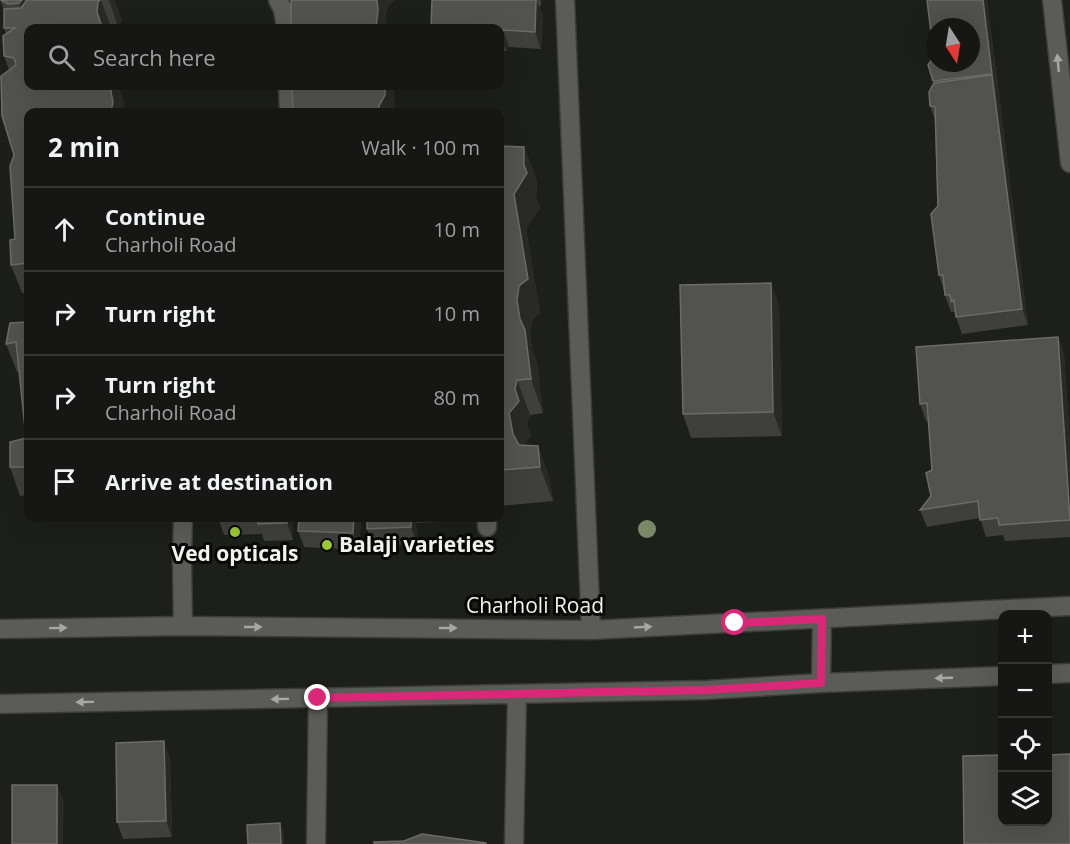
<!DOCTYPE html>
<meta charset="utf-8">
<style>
:root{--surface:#161714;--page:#232422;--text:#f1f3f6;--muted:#9e9fa0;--line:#353634}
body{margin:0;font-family:"Open Sans",sans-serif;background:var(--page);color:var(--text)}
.controls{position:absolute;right:18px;bottom:18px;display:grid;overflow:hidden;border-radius:12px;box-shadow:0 6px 24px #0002}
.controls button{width:54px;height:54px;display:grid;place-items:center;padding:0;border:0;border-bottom:2px solid var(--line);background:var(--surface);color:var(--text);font:30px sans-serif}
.compass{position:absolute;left:926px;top:18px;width:54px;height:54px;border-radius:50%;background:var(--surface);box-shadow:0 6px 24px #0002;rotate:168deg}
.stop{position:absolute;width:18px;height:18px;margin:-14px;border:4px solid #db2777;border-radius:50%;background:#fff}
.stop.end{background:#db2777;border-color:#fff;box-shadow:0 2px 6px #0008}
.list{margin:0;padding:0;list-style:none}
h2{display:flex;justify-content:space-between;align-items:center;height:78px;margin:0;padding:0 24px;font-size:26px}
h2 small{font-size:20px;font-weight:400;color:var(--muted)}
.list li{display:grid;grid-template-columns:39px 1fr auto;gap:18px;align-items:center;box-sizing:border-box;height:84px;padding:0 24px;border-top:2px solid var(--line)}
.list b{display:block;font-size:22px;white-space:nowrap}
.list p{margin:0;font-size:20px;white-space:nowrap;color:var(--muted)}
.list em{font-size:20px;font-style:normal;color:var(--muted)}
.icon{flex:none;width:33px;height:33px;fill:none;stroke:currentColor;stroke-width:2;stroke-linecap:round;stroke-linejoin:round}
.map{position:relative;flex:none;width:1070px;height:844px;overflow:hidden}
.search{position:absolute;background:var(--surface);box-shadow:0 6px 24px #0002;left:24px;top:24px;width:480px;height:66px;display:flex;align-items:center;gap:15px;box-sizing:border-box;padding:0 21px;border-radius:12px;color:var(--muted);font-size:22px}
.panel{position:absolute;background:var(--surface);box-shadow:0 6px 24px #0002;left:24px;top:108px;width:480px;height:414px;border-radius:12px}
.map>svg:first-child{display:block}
</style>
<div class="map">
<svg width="1070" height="844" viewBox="0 0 1070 844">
<rect width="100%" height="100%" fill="#1d1f1b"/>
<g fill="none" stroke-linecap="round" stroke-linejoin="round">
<g stroke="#3b3c39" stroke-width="21">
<path id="minor" d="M 278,0 L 283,10 L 286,28
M 565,0 L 591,630
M 1052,0 L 1070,163
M 288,86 L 289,112
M 183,518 L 182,562 L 183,626
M 487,518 L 487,527
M 0,629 L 183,626 L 591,630 L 1070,606
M 1048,674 L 1070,673
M 821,683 L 822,619
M 0,704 L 706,690 L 821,683 L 1002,676
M 316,844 L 318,698
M 514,844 L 517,695"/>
</g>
<use href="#minor" stroke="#5b5c58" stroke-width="18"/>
</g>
<circle fill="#7b8967" cx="647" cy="529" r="9"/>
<path fill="#3f403c" d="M 0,0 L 114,0 L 122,20 L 118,27 L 111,27 L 110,28 L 28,28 L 124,102 L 123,112 L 28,112 L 28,293 L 22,293 L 11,265 L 15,239 L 14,155 L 9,70 L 4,56 L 6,34 L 4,28 L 4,10 Z
M 432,0 L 541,0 L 541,6 L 539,6 L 543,15 L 541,49 L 509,47 L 506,51 L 500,51 L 500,28 Z
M 927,0 L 987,0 L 1028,325 L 962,334 L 956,317 L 955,312 L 951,312 L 945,295 L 944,291 L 939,275 L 935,120 L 930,106 L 934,83 L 933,81 L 934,57 Z
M 500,146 L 524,147 L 537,181 L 536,199 L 540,208 L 526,229 L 540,313 L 532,320 L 530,334 L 532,349 L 537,364 L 543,413 L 530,415 L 527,424 L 531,436 L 523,445 L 538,446 L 550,481 L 553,501 L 500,506 Z
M 771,283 L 779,306 L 782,436 L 691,438 L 683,414 Z
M 28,322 L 28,495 L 20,496 L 10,467 L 26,438 L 19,372 L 17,372 L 6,344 Z
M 1058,337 L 1064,354 L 1070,443 L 1070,537 L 1005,541 L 1003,535 L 986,537 L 980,518 L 927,527 L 920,510 L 931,496 L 932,470 L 928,420 L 926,421 L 920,404 Z
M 218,518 L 292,518 L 293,540 L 264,541 L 262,534 L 224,535 Z
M 361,518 L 359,550 L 304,547 L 298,531 Z
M 367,518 L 442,518 L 442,522 L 416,523 L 417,544 L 373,546 L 367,529 Z
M 170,758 L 172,837 L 123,839 L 117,822 Z"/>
<path fill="#292a26" d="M 22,0 L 24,0 L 34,27 L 29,28 L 19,3 Z
M 100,0 L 101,0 L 111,27 L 110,28 L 97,28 L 97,12 L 98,2 Z
M 109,0 L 114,0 L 122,20 L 118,27 Z
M 377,0 L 395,0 L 389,5 L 386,14 L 387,28 L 376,28 Z
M 536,0 L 543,15 L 541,49 L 535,32 Z
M 983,0 L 987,0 L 998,90 L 992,74 Z
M 503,30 L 509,47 L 506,51 L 500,35 Z
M 992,75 L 999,92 L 1028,325 L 1022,309 Z
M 112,86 L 119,86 L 124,102 L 123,112 L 111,112 L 111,92 Z
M 385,86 L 394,86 L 395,112 L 380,112 L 379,106 Z
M 524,147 L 537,181 L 536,199 L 524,165 Z
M 527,173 L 540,208 L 526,229 L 540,313 L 532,320 L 530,334 L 532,349 L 537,364 L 543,413 L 531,379 L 517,300 L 514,194 Z
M 771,283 L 779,306 L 782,436 L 773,412 Z
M 1058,337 L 1064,354 L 1070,443 L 1070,520 Z
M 517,380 L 530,415 L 527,424 L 531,436 L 521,448 L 526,469 L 513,434 L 509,413 Z
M 538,446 L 550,481 L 553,501 L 540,467 Z
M 287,518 L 292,518 L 293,540 L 287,523 Z
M 354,518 L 361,518 L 359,550 L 353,533 Z
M 411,518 L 415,518 L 416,523 L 417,544 L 411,527 Z
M 164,741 L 170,758 L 172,837 L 166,821 Z
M 57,785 L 64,802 L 63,844 L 57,844 Z
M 280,823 L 284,832 L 284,844 L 281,844 Z"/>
<path fill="#52534f" stroke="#6b6c68" stroke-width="1.5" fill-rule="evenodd" d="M 1,0 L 22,0 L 19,3 L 8,4 Z
M 27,0 L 100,0 L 98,2 L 97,12 L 101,24 L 97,28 L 28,28 L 28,86 L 112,86 L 111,92 L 113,102 L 111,112 L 28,112 L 28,263 L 11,265 L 10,240 L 15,239 L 10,166 L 14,155 L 2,116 L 1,76 L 16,65 L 14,58 L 4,56 L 3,36 L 15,28 L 4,28 L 4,9 L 21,8 Z
M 291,0 L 377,0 L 378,10 L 376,28 L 291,28 Z
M 432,0 L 536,0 L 535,32 L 503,30 L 500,35 L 500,28 L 431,28 Z
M 927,0 L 983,0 L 992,74 L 933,81 L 928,65 L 934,57 ZM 935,27 L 971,27 L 971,63 L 935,63 Z
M 992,75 L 1022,309 L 956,317 L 954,300 L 951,301 L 950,295 L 945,295 L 943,275 L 939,275 L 931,214 L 938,206 L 935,107 L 930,106 L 929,92 L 934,83 Z
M 292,86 L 385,86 L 385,95 L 379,106 L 380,112 L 293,112 Z
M 500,146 L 524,147 L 524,165 L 527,173 L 514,194 L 528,279 L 519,286 L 517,300 L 520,319 L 525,330 L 531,379 L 517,380 L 515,389 L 519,401 L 509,413 L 513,434 L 519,445 L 538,446 L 540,467 L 500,470 Z
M 771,283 L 773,412 L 683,414 L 680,285 Z
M 28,322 L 28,467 L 10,467 L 10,442 L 26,438 L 16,342 L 6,344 L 10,323 Z
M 1058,337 L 1070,520 L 999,525 L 998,518 L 980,520 L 978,501 L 920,510 L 931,496 L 926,473 L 932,470 L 927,403 L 920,404 L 916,347 Z
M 258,518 L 287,518 L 287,523 L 258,524 Z
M 299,518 L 354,518 L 353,533 L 298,531 Z
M 367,518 L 411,518 L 411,527 L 367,529 Z
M 164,741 L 166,821 L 117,822 L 116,743 Z
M 1070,754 L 1070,844 L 964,844 L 963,756 L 1002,755 L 1002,822 L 1047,822 L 1047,755 Z
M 12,785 L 57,785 L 57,844 L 12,844 Z
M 280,823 L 281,844 L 248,844 L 247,825 Z
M 422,834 L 486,843 L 486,844 L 374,844 L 374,842 L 404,841 Z"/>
<defs><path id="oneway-solid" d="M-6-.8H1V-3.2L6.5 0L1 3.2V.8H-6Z" transform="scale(1.5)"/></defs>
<g fill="#a6a8a4">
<use href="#oneway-solid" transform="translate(1058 63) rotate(-95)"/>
<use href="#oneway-solid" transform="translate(253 627)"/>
<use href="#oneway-solid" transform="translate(643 627) rotate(-3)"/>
<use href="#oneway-solid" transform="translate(58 628) rotate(-1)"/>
<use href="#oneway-solid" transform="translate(448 628)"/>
<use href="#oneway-solid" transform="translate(944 678) rotate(178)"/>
<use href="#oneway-solid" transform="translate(280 699) rotate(179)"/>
<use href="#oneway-solid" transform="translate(85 702) rotate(179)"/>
</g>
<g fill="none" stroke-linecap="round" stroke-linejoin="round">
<path stroke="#db2777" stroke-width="8" d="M 318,698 L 706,690 L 821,683 L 822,619 L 735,623"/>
</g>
<g fill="#9bcb33" stroke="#080907" stroke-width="2">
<circle cx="235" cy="532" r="6"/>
<circle cx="327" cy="545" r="6"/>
</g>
<g text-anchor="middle" stroke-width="6" stroke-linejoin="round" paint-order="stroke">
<g font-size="21" font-weight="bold" fill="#f2f3f0" stroke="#080907" text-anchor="start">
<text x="339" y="552">Balaji varieties</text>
<text x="235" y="561" text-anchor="middle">Ved opticals</text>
</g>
<g font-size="21" fill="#f2f3f0" stroke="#080907">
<text x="535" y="613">Charholi Road</text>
</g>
</g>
</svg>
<div class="controls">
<button>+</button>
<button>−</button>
<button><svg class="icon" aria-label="locate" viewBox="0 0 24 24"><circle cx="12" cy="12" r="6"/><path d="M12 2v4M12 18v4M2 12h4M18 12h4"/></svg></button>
<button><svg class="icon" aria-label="layers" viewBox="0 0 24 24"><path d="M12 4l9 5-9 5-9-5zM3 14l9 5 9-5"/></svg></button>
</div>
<svg class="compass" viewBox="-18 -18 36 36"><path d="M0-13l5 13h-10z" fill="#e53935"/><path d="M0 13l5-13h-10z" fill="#9e9fa0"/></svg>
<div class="stop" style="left:735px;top:623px"></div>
<div class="stop end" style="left:318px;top:698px"></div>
<div class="search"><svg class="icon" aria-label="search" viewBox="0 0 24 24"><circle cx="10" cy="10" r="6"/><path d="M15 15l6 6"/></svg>Search here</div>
<section class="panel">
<h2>2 min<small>Walk · 100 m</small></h2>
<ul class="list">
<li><svg class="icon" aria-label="ahead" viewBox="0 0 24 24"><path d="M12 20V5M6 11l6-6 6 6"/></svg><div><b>Continue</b><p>Charholi Road</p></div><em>10 m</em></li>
<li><svg class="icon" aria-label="right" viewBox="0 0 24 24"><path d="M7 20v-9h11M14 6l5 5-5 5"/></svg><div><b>Turn right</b></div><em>10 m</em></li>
<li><svg class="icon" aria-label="right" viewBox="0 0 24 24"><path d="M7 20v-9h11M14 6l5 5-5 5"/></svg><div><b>Turn right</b><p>Charholi Road</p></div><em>80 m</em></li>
<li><svg class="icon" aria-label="arrive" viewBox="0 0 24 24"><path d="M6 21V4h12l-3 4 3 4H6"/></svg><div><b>Arrive at destination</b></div></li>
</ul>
</section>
</div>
